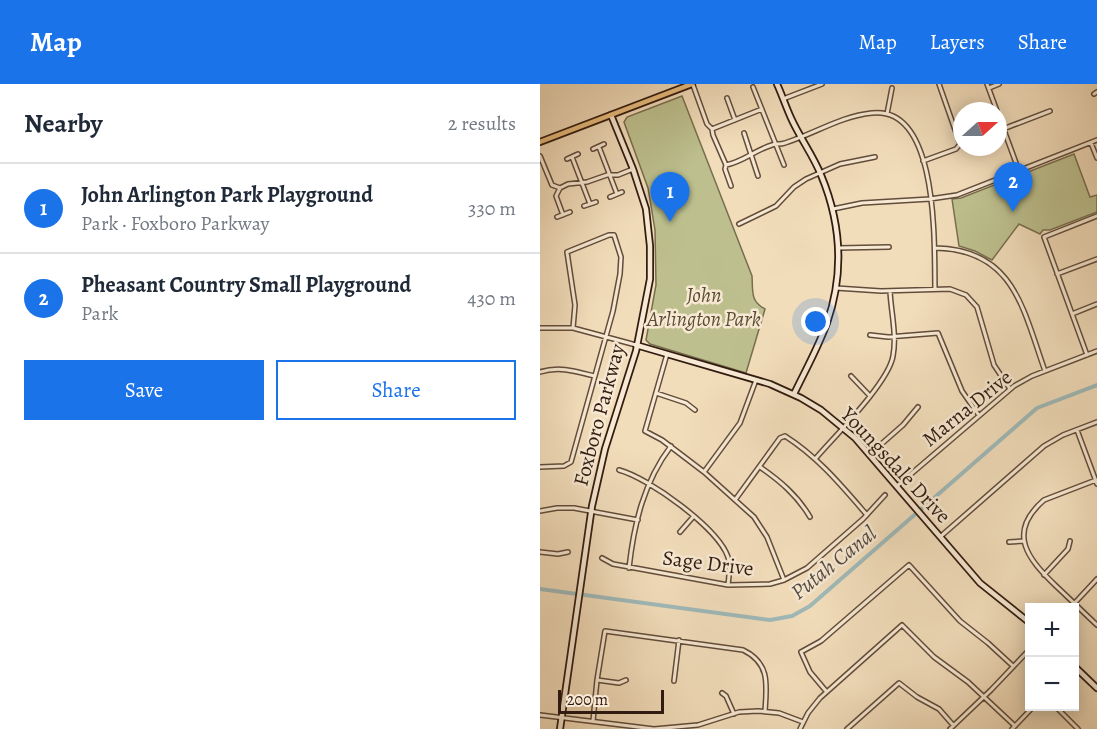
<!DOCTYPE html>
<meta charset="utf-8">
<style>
:root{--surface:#fff;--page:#f6f6f7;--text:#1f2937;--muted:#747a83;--line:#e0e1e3;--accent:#1a73e8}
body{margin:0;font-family:Alegreya,serif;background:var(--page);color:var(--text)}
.controls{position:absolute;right:18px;bottom:18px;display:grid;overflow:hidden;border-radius:0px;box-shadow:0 3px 15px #0003}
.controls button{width:54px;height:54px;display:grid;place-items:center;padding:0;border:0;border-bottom:2px solid var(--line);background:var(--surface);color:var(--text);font:30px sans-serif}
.compass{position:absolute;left:413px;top:18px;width:54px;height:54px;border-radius:50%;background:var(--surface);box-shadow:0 3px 15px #0003;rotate:69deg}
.scale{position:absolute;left:18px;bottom:15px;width:106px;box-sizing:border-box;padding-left:6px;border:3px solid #321b10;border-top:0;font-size:16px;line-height:21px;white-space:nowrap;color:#321b10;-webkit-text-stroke:4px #f7e9d3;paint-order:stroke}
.you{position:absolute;left:276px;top:238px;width:21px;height:21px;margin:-15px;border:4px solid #fff;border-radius:50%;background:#1a73e8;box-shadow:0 0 0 9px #1a73e833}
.badge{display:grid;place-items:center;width:39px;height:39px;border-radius:50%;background:var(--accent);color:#fff;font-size:20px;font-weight:700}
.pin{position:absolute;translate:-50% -50px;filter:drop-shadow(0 2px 3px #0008)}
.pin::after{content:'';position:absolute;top:32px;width:21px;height:18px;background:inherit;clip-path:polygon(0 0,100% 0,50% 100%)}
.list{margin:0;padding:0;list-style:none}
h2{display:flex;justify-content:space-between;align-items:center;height:78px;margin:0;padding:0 24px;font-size:26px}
h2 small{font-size:20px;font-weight:400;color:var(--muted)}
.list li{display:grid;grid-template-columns:39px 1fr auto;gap:18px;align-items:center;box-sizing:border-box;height:90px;padding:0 24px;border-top:2px solid var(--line)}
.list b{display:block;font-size:22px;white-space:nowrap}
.list p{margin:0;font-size:20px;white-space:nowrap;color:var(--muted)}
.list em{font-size:20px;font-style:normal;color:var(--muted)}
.actions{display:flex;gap:12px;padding:18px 24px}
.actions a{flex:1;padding:14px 0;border:2px solid var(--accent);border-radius:0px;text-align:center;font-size:21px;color:var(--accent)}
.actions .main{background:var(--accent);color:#fff}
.map{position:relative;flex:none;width:557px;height:645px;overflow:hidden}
header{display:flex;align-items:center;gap:36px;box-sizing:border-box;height:84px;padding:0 30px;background:var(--accent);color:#fff}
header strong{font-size:28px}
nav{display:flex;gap:33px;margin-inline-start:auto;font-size:21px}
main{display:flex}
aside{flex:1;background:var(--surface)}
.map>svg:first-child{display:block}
</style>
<header>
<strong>Map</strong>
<nav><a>Map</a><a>Layers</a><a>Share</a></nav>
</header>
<main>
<aside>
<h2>Nearby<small>2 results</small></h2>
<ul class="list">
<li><span class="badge">1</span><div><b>John Arlington Park Playground</b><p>Park · Foxboro Parkway</p></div><em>330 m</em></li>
<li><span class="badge">2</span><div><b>Pheasant Country Small Playground</b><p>Park</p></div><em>430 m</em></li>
</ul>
<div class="actions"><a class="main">Save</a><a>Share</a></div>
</aside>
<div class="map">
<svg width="557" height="645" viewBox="0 0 557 645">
<rect width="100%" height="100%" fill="#f2ddbb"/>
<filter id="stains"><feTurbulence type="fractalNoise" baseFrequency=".00333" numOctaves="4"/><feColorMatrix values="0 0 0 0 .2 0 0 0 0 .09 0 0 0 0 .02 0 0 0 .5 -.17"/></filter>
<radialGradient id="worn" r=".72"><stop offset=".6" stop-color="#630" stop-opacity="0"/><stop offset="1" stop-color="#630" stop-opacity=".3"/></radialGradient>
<path fill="#bdc08e" stroke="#786e4f" stroke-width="1.5" d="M 142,12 L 212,192 C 213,207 210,217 225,225 L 206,289 L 110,260 L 106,256 L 116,201 L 115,146 L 108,104 L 84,38 L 87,33 Z
M 534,70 L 550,113 L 557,111 L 557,128 L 510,146 L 503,146 L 500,150 L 479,140 L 452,176 L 435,167 L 419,162 L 412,115 L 421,114 Z"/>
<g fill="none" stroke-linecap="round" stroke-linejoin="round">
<path stroke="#9fbaba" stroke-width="4" d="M 0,505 L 230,536 L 252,532 L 270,522 L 497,324 L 557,301"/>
<g stroke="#624c3b" stroke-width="6">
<path id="street" d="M 447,0 L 457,27
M 153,1 L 167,40 L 172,45
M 213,3 L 244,81
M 449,4 L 459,0
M 554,10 L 557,8
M 187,14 L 195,36
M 243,15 L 282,0
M 347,30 L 352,4
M 458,30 L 479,87
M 172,45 L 173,51 L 186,81 L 185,85 L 191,102
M 172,45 L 222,25
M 463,45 L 510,27
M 204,49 L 218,92
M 551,59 L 557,74
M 59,63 L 77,110
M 53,65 L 64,60
M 0,72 L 12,101 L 20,104 L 16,112 L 23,131
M 32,73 L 50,120
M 27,75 L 38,70
M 383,77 L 416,65 L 420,60 L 399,0
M 186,81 C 203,78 215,66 232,61 C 236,59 240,61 245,59 C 274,50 301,32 332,29 C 400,21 394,164 395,205
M 20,104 L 28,100 L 47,98 L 67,91 L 78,91 L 93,85
M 70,113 L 82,108
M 44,122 L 56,118
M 293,125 L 322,119 L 390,115 L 417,111 L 557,56
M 17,133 L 30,128
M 199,140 L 236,122 L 254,103 L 266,95 L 300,80 L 335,73
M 298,164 L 349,163
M 395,164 C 474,165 483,225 505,287
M 517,190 L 557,175
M 296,204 L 341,207 L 410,205 L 426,211 L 437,223 L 454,281 L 470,305
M 532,230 L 557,220
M 0,244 L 33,244 L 96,261
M 330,251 L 348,253 L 398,249 L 422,307 L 438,330
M 127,270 L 105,347 L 122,356 L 164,388 L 214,433 L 227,453 L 244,496
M 547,271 L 504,153 L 557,132
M 0,288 C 19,282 35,287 54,292
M 311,292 L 330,312
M 116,309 L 146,319 L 155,326
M 537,346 L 557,400
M 330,370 L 363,341 L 378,323
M 276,374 C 295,352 349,298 353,272 C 357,251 351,228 350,207
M 0,383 L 24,382 L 31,378 L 73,227 L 80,190 L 81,173 L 74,151 L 69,151 L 27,168 L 35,221 L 33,244
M 220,383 C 240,397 257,411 270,433
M 79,386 C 109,394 178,444 188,473 C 191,482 189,491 188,501
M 164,388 L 200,339 L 216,296
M 556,396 L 504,416 C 466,449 488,475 516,502 C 530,515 543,528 557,541
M 357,402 L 474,302 L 492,292 L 557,267
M 195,416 L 240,354 L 245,352 C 278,373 301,401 327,431
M 0,427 L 17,424 L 34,424 L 98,436
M 140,448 L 153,433
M 400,453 L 504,362 L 523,351 L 557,338
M 469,458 L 484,457
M 0,468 L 18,470 L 28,468
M 62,474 L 73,480 L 188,501 L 230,500 L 244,496 L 267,484 L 323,435 L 345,411
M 89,484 C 94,439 104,398 131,362
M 504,491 L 528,465 L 530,457
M 530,524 L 557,495
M 57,596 L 79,599 L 86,596
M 134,597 L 139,556
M 286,607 L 270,588 L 261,568 L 281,557 L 369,481 L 420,537 L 448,559 L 473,582
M 182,609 L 186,612 L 194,630
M 515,622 L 538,645
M 0,631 L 114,645 L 158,641 L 199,628 L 218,627 L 239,629 L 263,638
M 53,637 L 57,596 L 65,547 L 203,566 C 230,579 227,600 225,627
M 260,645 L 268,629 L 280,614 L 362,541 L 394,573 L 428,598 L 475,642
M 307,645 L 359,599 L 377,613 L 399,625 L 413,641
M 410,645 L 451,606 L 490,565
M 472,645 L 494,622"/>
</g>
<g stroke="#321b10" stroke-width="8">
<path id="secondary" d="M 237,0 C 242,11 246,23 251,34 C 260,54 273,71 281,91 C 301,139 304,190 287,239 C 278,264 265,287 254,310
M 96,261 L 230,300 L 261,314 L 281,326 L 315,354 L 440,499 L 490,539
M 534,582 L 557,604
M 20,645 L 52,422 L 65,365 L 96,267 L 110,195 L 110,162 L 106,125 L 93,85 L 71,31"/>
</g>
<g stroke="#321b10" stroke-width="8">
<path id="primary" d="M 0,58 L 152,0"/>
</g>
<use href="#street" stroke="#f7e9d3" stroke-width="3"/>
<use href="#secondary" stroke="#f7e9d3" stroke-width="4.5"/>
<use href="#primary" stroke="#e9be7e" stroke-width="4.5"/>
</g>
<g text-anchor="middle" stroke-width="5" stroke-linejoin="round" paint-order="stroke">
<g font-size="21" font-style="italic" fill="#5c4d36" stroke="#f7e9d3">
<text x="164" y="218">John<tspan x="164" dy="24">Arlington Park</tspan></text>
</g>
<g font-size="21" fill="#321b10" stroke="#f7e9d3">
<text transform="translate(427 324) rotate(-39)" y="7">Marna Drive</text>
<text transform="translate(59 331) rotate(-75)" y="7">Foxboro Parkway</text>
<text transform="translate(356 381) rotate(47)" y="7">Youngsdale Drive</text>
<text transform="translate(168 479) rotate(7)" y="7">Sage Drive</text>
</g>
<g font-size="22" font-style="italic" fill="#534b43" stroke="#f7e9d3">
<text transform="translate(293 478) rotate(-39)" y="8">Putah Canal</text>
</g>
</g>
<rect width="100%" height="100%" filter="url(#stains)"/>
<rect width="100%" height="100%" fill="url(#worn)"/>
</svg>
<div class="controls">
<button>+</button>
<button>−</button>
</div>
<svg class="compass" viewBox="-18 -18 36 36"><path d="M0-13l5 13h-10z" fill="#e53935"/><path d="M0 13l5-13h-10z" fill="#747a83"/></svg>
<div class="scale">200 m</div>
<div class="you"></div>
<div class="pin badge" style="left:130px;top:138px">1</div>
<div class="pin badge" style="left:473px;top:128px">2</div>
</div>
</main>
